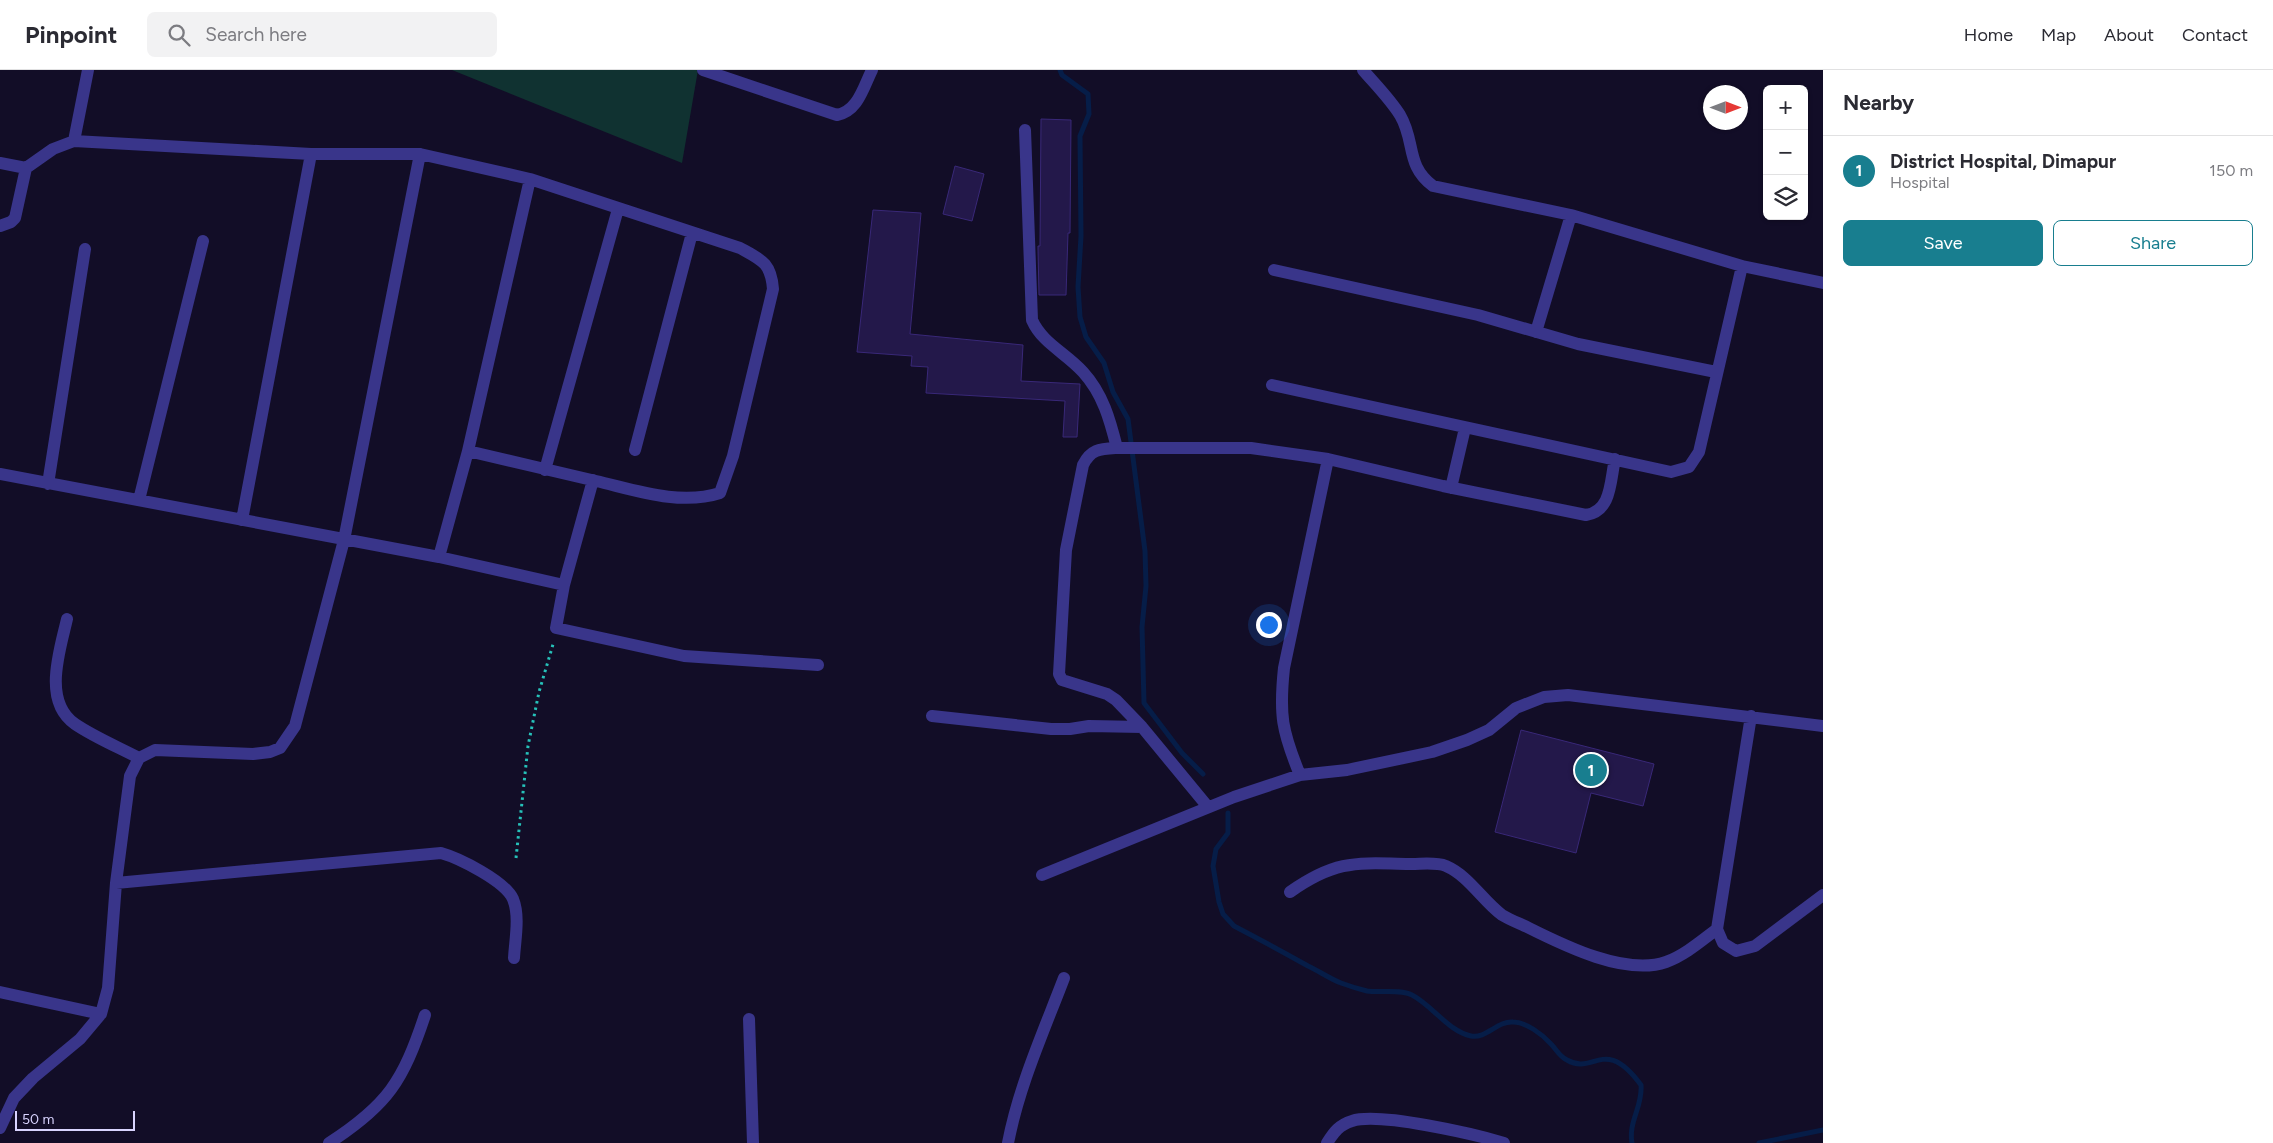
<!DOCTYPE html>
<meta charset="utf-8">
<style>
:root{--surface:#fff;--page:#f2f2f3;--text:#2b2b33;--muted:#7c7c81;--line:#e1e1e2;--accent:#187e8f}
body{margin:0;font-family:Figtree,sans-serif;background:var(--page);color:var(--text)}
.controls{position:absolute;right:15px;top:15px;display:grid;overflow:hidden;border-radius:8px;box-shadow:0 1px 4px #0004}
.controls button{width:45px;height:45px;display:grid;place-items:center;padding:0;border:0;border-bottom:1px solid var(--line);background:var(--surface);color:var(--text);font:25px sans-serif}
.compass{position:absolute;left:1703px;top:15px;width:45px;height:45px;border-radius:50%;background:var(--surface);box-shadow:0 1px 4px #0004;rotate:90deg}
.scale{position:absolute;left:15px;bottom:12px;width:120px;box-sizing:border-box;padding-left:5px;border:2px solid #d9d4ff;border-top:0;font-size:14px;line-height:18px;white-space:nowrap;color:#d9d4ff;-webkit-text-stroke:4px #120d27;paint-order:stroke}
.you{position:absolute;left:1268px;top:554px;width:18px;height:18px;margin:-12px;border:4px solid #fff;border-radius:50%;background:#1a73e8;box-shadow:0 0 0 8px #1a73e833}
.badge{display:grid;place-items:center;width:32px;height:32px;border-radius:50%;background:var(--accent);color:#fff;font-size:16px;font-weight:700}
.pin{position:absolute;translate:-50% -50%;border:2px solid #fff;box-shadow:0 1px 5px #0006}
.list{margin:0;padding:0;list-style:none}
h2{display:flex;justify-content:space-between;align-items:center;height:65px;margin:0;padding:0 20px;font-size:21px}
h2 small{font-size:16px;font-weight:400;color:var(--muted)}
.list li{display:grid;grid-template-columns:32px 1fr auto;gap:15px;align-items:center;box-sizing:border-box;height:70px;padding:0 20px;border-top:1px solid var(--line)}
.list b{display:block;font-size:19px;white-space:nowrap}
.list p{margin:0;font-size:16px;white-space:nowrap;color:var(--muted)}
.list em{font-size:16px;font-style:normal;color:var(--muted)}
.actions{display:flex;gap:10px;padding:15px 20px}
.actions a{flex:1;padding:11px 0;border:1px solid var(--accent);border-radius:8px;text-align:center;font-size:18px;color:var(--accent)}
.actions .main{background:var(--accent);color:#fff}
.icon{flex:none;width:28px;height:28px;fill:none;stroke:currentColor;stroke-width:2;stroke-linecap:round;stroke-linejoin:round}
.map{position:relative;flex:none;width:1823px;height:1073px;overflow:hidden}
header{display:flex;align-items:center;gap:30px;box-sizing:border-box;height:70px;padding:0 25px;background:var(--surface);border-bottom:1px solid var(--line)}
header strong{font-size:24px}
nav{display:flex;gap:28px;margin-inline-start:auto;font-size:18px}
.search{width:350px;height:45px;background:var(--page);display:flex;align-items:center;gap:12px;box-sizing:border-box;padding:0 18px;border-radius:8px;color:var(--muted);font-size:19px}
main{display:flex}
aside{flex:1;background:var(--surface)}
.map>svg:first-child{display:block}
</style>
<header>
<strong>Pinpoint</strong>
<div class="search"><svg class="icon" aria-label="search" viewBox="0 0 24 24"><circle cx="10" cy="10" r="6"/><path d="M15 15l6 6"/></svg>Search here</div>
<nav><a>Home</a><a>Map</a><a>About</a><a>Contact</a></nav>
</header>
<main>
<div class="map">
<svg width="1823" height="1073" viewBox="0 0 1823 1073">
<rect width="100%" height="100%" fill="#120d27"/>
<path fill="#103231" d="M 452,0 L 698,0 L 682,93 Z"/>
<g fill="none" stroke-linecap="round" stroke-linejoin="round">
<path stroke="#061d48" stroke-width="5" d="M 1060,0 L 1062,5 L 1088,24 L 1089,44 L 1080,66 L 1081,166 L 1078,217 L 1080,247 L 1086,267 L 1104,293 L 1113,322 L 1128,349 L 1145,481 L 1146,516 L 1142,557 L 1144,633 L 1182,683 L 1203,704
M 1228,743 L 1228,763 L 1216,779 L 1213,796 L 1219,832 L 1223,844 L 1234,856 C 1259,869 1283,882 1308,896 C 1319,901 1330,909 1341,913 C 1349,916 1359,919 1367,921 C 1380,923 1400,919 1412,925 C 1433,936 1448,961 1471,966 C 1486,969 1497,951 1513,952 C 1526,952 1542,964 1551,974 C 1557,980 1559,986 1567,990 C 1594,1006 1604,965 1641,1015 C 1643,1036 1628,1052 1632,1073
M 1759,1073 L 1823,1060"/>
</g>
<path fill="#23184a" stroke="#392878" d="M 1041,49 L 1071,50 L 1070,163 L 1068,163 L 1066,225 L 1039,225 L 1038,179 L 1038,176 L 1040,176 Z
M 955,96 L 984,104 L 972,151 L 943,144 Z
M 873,140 L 921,143 L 910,264 L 1023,275 L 1021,311 L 1080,314 L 1077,367 L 1063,367 L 1065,331 L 926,323 L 928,297 L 911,296 L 912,286 L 857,282 Z
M 1521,660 L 1654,694 L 1643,736 L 1591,723 L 1576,783 L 1495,762 Z"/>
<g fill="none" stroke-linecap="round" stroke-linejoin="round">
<path stroke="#26c1b9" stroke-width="3" stroke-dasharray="2.5 4" stroke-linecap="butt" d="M 516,788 L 528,676 L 539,622 L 554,571"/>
<path stroke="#39358a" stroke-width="12" d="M 703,0 L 837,45 C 858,41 863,18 872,0
M 1363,0 C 1375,14 1390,29 1400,45 C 1416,72 1405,95 1433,116 L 1571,145 L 1742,196
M 1025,60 L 1032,250 C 1042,273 1066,283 1083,302 C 1103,324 1110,350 1117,378 L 1251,378 L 1328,389 L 1443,416 L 1586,445 C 1612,441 1610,411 1615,389
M 74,71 L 311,84 L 420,84 L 530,109 L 740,178 C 762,190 771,193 773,219 L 733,386 L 720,423 C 680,436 635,420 596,411 C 553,401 511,391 468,381 L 439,487
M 0,93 L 26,98
M 0,156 L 11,152 L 15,148 L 26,98 L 53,79 L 74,71 L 88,0
M 1274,200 L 1478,245 L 1578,274 L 1716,302
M 1536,262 L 1571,145
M 1272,315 L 1671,402 L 1689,397 L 1699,382 L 1742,196 L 1823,213
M 1117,378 C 1100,379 1091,379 1083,395 L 1066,480 L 1059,604 L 1062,610 L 1107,624 L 1116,630 L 1142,657 L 1208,737
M 635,380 L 692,163
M 468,381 L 530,109
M 545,400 L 618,139
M 0,404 L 439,487 L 564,515
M 593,410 L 564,515 L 556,558 L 684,586 L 818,595
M 48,414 L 85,179
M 1451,418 L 1465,358
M 139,430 L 203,171
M 242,450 L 311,84
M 67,549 C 60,580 42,631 75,654 C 94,667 118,677 139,688
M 932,646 L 1051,659 L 1070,659 L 1089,656 L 1142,657
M 1751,646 L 1717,859 L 1723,873 L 1736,881 L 1755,876 L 1823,825
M 1300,705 C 1282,661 1279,645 1284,598 L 1328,389
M 1042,805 L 1234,727 L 1300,705 L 1347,700 L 1432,682 L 1467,670 L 1489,660 L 1516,638 L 1544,627 L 1568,625 L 1823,656
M 116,813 L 441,783 C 459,788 505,811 513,829 C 520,846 515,870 514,888
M 1290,822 C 1337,789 1357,793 1412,794 C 1422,794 1436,792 1446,796 C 1469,806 1482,830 1502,845 C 1510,850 1521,854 1529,858 C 1565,876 1626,906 1666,892 C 1685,885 1701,871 1717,859
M 0,922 L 101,944
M 749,949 L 753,1073
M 0,1058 L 14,1028 L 33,1008 L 80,969 L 101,944 L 108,918 L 116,813 L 130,706 L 139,688 L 155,680 L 253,684 L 270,682 L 280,678 L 295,656 L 344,470 L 420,84
M 329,1073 C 388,1035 403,1011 425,945
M 1008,1073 C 1019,1016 1043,963 1064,908
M 1327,1073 C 1334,1062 1339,1055 1352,1051 C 1379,1042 1474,1064 1504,1073"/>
</g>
</svg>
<div class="controls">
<button>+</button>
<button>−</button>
<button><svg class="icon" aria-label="layers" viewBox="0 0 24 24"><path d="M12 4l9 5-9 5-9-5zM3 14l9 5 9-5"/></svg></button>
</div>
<svg class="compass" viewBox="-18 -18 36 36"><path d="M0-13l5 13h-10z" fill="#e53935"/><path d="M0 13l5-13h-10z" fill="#7c7c81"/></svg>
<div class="scale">50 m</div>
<div class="you"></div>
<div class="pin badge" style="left:1591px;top:700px">1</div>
</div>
<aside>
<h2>Nearby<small></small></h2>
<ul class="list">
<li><span class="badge">1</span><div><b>District Hospital, Dimapur</b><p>Hospital</p></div><em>150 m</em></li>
</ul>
<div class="actions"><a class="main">Save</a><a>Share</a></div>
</aside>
</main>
